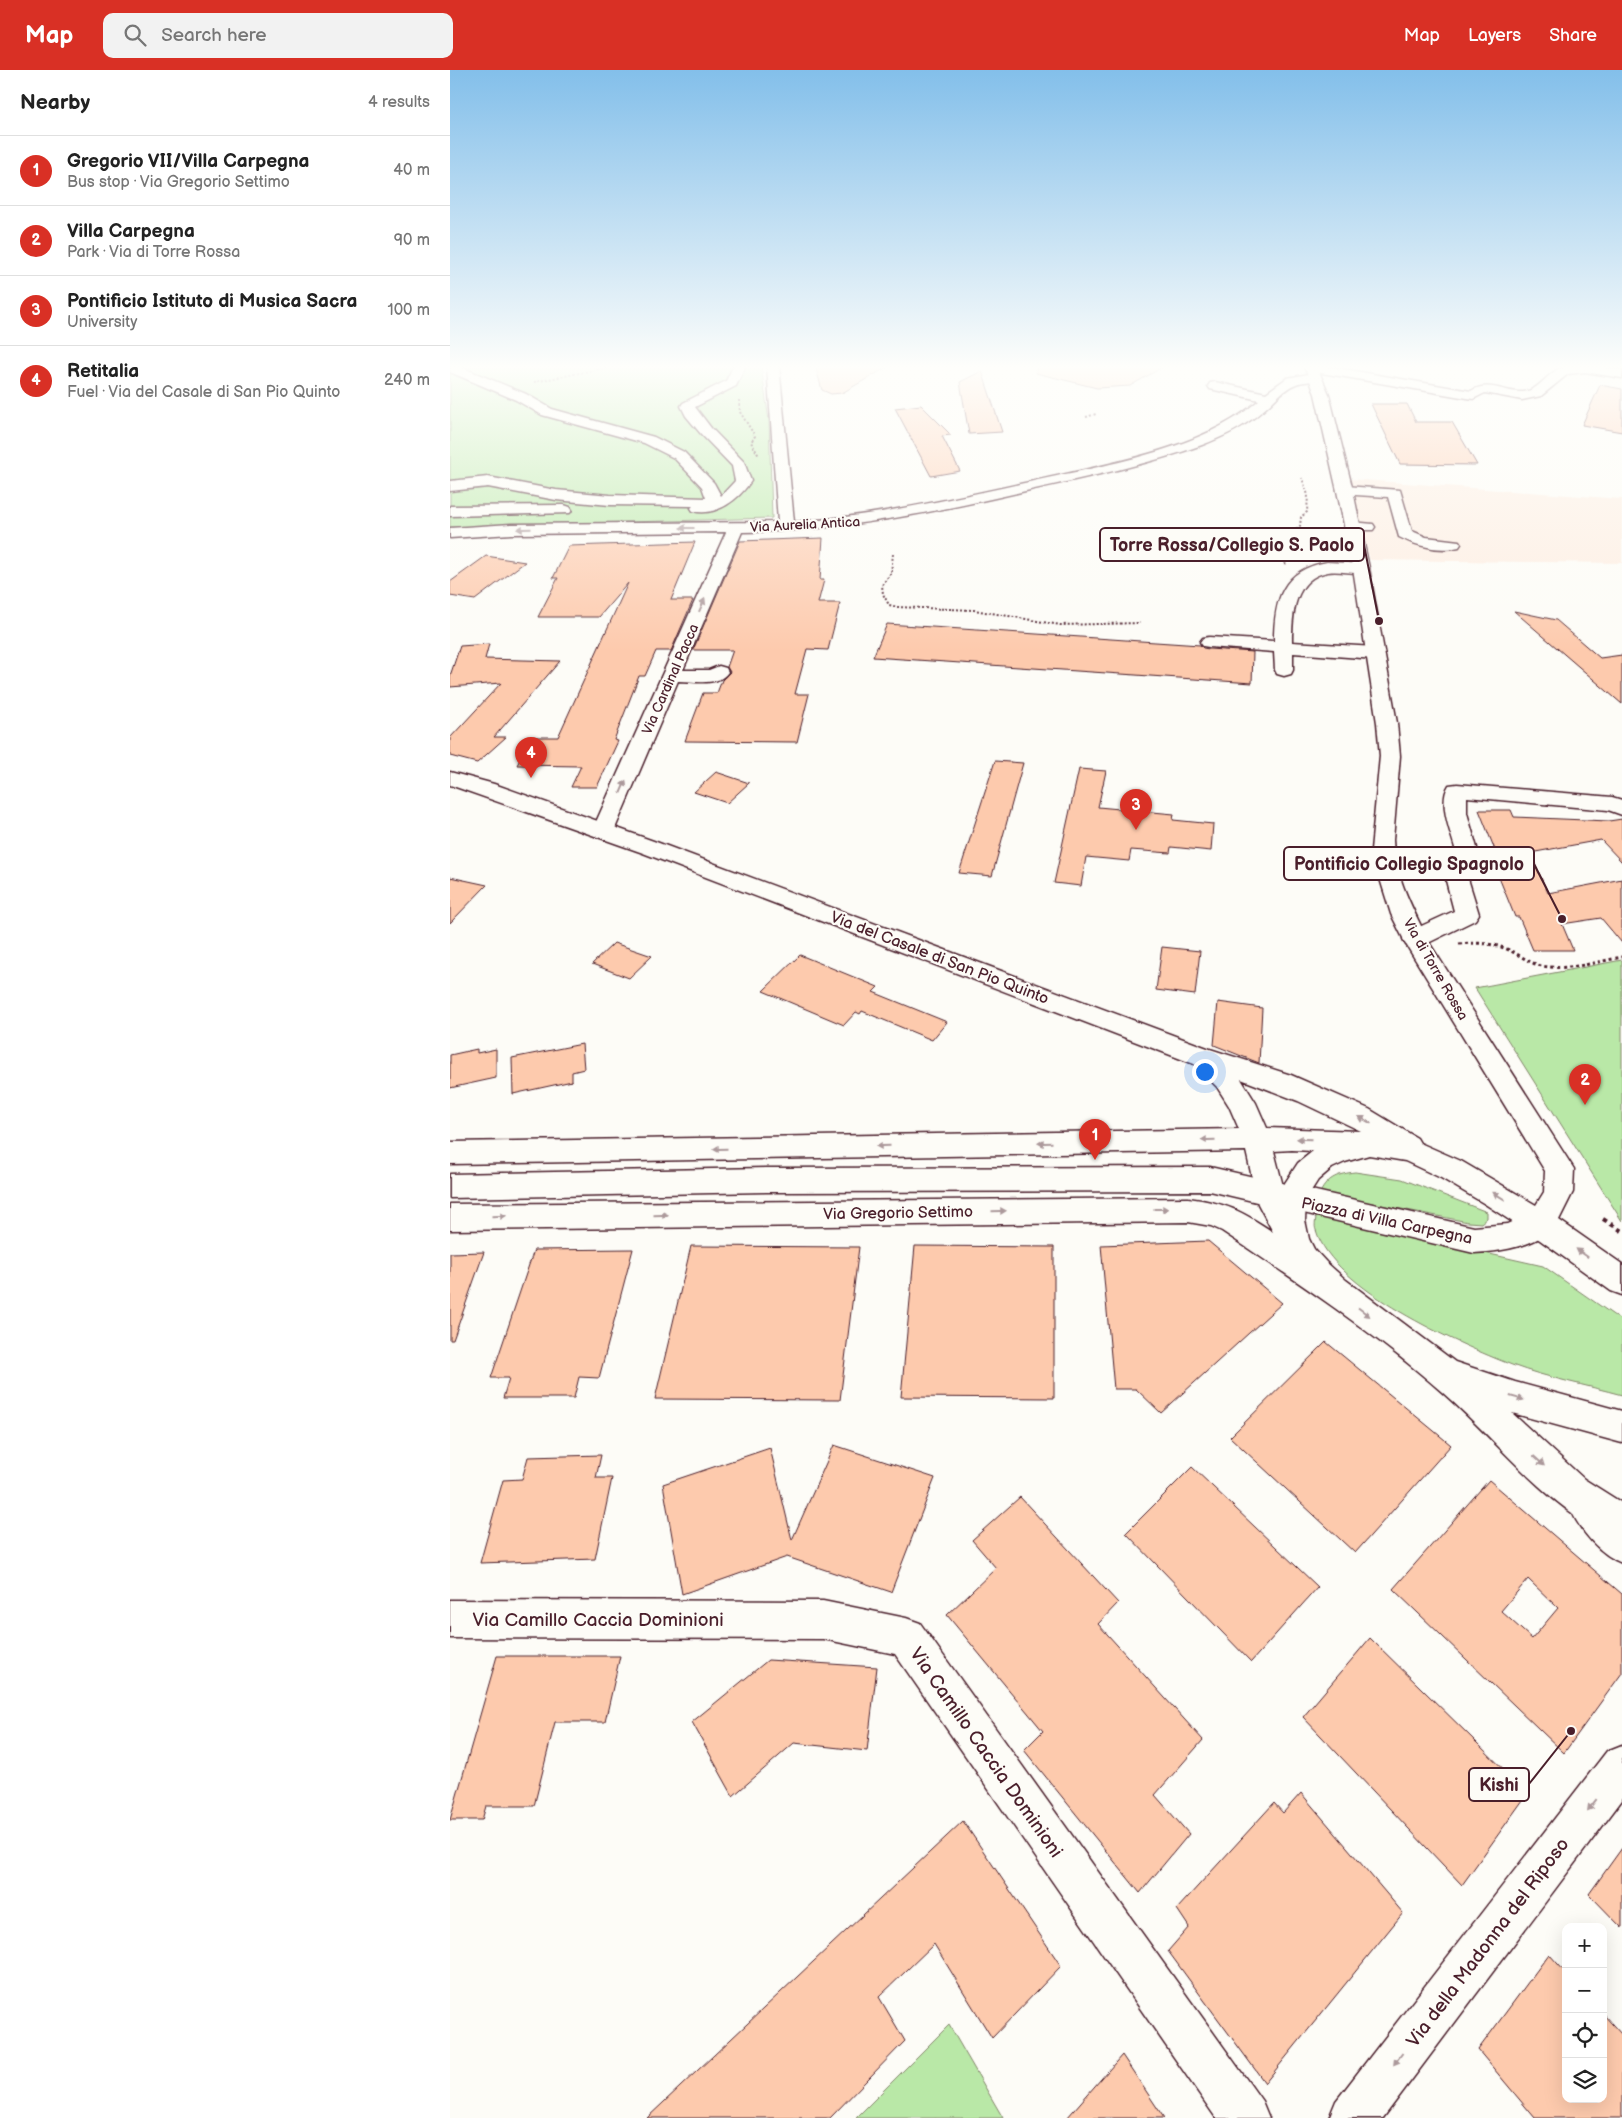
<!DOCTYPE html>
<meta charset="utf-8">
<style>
:root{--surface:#fff;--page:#f2f2f2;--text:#222;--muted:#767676;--line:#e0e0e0;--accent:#d93025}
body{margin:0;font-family:"Balsamiq Sans",sans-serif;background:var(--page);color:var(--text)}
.controls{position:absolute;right:15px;bottom:15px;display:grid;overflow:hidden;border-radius:10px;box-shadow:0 5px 20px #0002}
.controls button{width:45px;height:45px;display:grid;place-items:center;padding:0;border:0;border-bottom:1px solid var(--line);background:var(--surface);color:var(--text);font:25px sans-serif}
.you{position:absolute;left:754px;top:1001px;width:18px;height:18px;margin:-12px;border:4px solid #fff;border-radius:50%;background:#1a73e8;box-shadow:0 0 0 8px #1a73e833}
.badge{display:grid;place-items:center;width:32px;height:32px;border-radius:50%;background:var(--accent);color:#fff;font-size:16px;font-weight:700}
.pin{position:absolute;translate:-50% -41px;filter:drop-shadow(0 1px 2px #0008)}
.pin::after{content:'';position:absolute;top:26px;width:18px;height:15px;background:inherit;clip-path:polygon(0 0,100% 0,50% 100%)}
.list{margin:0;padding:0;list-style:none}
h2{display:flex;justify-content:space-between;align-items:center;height:65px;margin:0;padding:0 20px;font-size:21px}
h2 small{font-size:16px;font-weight:400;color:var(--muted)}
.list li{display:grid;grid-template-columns:32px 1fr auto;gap:15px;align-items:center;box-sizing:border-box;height:70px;padding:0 20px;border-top:1px solid var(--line)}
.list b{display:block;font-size:19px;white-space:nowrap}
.list p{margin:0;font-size:16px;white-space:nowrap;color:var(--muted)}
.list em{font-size:16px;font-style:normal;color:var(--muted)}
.icon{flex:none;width:28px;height:28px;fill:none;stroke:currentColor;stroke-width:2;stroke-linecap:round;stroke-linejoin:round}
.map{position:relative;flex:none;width:1172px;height:2048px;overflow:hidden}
header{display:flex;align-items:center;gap:30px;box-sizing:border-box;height:70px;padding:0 25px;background:var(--accent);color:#fff}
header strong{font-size:24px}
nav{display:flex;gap:28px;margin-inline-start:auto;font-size:18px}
.search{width:350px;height:45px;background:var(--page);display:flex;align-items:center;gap:12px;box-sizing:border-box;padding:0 18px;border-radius:10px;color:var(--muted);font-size:19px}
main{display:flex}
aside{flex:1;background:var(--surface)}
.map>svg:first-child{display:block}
</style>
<header>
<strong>Map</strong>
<div class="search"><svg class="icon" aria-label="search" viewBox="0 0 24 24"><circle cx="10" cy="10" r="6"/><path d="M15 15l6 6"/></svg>Search here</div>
<nav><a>Map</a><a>Layers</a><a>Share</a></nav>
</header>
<main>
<aside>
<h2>Nearby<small>4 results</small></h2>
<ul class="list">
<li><span class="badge">1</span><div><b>Gregorio VII/Villa Carpegna</b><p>Bus stop · Via Gregorio Settimo</p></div><em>40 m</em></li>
<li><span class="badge">2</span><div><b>Villa Carpegna</b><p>Park · Via di Torre Rossa</p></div><em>90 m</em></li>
<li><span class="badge">3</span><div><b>Pontificio Istituto di Musica Sacra</b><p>University</p></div><em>100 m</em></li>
<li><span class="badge">4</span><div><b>Retitalia</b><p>Fuel · Via del Casale di San Pio Quinto</p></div><em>240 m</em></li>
</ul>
</aside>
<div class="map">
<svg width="1172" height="2048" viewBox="0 0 1172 2048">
<rect width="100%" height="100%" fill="#fdfcf7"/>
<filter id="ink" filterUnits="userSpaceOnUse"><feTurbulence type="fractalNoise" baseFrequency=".02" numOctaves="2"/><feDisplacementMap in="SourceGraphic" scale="10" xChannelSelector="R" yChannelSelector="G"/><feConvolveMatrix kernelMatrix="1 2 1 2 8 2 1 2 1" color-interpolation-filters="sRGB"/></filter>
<g filter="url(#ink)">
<path fill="#fdede1" d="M 900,409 L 1172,429 L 1172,493 L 920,490 Z"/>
<path fill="#b9e8a7" stroke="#828469" d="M 0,295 L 311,295 L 319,351 L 322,448 L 0,457 Z
M 1172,890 L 1172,1151 L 1025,918 Z
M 905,1102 L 952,1109 L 1037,1142 L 1037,1148 L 1031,1153 L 1018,1152 L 870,1123 C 878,1107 888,1104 905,1102 Z
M 866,1145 L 1093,1196 L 1172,1251 L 1172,1325 C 1136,1315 1097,1308 1062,1295 C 1008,1274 883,1219 866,1160 C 864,1156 866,1150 866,1145 Z
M 499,1955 L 553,2048 L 406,2048 Z"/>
<path fill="#fdcaad" stroke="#4a1f2b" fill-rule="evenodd" d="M 365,295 L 441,295 L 392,323 L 381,324 L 372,320 Z
M 587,295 L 716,295 L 680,316 L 647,318 L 586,303 Z
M 532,301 L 552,362 L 519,364 L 510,312 Z
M 1150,315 L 1172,319 L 1172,362 L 1132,355 Z
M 921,334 L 957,334 L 966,352 L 1002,352 L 1027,395 L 950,394 Z
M 471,335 L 501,365 L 492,366 L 510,401 L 481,406 L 445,338 Z
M 373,468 L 370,510 L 374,510 L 368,533 L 390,533 L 378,580 L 357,579 L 345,624 L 359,624 L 347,672 L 235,671 L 253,623 L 267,623 L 272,610 L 280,602 L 277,597 L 283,580 L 243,580 L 290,471 Z
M 245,472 L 221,530 L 243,530 L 221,581 L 206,581 L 195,606 L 189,606 L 164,670 L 168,671 L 147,717 L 121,717 L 131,696 L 67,695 L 82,667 L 108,667 L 178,513 L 149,547 L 88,547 L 108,508 L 103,508 L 119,476 Z
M 36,486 L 75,492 L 25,530 L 0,526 L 0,512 Z
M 1064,541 L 1106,550 L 1150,588 L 1172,585 L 1172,634 Z
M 437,554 L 750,575 L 753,578 L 759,579 L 803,582 L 802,613 L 423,587 Z
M 39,574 L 35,589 L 110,591 L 44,667 L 56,667 L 27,693 L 0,686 L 0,668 L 51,613 L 0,617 L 0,606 L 10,576 Z
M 545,691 L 573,693 L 542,806 L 509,803 Z
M 629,699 L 656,701 L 648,737 L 724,744 L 723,750 L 763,754 L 761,781 L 721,777 L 720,783 L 681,780 L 679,791 L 636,787 L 631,816 L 604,813 Z
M 266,702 L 299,713 L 277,733 L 244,722 Z
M 1029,740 L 1061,740 L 1064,747 L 1159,751 L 1172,749 L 1172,792 L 1151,770 L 1080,783 L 1098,823 L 1172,809 L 1172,873 L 1151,848 L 1112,854 L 1123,880 L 1083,880 L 1069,847 L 1065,847 L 1048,805 L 1055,805 Z
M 0,807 L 37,815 L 0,853 Z
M 164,873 L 202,886 L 179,908 L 142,894 Z
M 712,877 L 750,881 L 745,925 L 706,920 Z
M 350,885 L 428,917 L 423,922 L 497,952 L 482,970 L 412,941 L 410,944 L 406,942 L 394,955 L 313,921 Z
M 768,932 L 812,938 L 809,993 L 764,975 Z
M 132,974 L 134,999 L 122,1002 L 122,1011 L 63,1024 L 62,988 Z
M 27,979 L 27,983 L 46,979 L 46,1008 L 0,1018 L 0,985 Z
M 758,1171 L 832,1233 L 711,1343 L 686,1319 L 664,1319 L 651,1175 Z
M 241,1176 L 409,1177 L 390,1330 L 205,1329 Z
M 465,1176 L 604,1177 L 604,1328 L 451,1327 Z
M 183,1179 L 149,1308 L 129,1307 L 124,1328 L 53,1328 L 59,1308 L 41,1308 L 84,1180 Z
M 34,1182 L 3,1270 L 0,1270 L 0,1183 Z
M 876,1272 L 1001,1375 L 905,1483 L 780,1367 Z
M 384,1375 L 485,1408 L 441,1522 L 337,1487 L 232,1524 L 213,1414 L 320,1378 L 342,1470 Z
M 151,1385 L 146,1408 L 162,1408 L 145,1489 L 30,1493 L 53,1410 L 72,1409 L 78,1387 Z
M 742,1397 L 868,1517 L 801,1592 L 676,1463 Z
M 1039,1410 L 1172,1524 L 1172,1603 L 1114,1683 L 943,1519 ZM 1078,1509 L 1108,1538 L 1082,1569 L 1051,1541 Z
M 570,1427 L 668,1533 L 648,1554 L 753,1670 L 705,1725 L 739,1764 L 690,1823 L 574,1680 L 593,1661 L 497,1545 L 546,1498 L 522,1470 Z
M 920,1568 L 1078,1723 L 1012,1815 L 853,1647 Z
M 47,1586 L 170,1586 L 155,1652 L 105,1652 L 84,1736 L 36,1736 L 32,1750 L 0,1750 Z
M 318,1590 L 427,1597 L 417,1681 L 344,1673 L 283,1726 L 242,1652 Z
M 851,1723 L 953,1843 L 815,2013 L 718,1881 L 739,1857 L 727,1839 L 824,1733 L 833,1743 Z
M 513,1751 L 611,1896 L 542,1968 L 484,1874 L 429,1927 L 455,1971 L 380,2048 L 197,2048 Z
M 1172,1778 L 1172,1858 L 1139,1824 Z
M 1099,1884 L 1116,1903 L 1116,2029 L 1153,2029 L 1153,1944 L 1172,1965 L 1172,2048 L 1085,2048 L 1028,1980 Z
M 672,1985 L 714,2048 L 617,2048 Z"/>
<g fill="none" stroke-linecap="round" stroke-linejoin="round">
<g stroke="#4a1f2b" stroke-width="3">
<path id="minor" d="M 0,295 L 6,295 L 76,324 L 102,339 L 204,367 L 234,382 L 264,413 L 271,426 L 285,411 L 282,396 L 251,364 L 236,346 L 231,336 L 233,333 L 276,311 L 284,295 L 296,295 L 286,316 L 245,337 L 261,358 L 294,392 L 301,411 C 289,429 267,447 243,441 L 241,438 L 243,436 L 160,435 L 106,430 L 38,417 L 0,421 L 0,411 L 38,407 L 106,420 L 160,425 L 256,428 L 252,417 L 224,388 L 194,373 L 92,345 L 66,330 L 0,302 Z
M 317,295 L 329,295 L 344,452 C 423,447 501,429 579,412 C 650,396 754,380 809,330 L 760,319 L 758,316 L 760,313 L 765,312 L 816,323 L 837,308 L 864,303 L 870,307 L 869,310 C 861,312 853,311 846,314 C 832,319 823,333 811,342 C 794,357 773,367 752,375 C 696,395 638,407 580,420 C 481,443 393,461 292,462 L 233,600 L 259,600 L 269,596 L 276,598 L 278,602 C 268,617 244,611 228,611 L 164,761 L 161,766 L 153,768 L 145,766 L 142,761 L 276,462 L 61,464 L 0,468 L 0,458 L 61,454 L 328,452 Z
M 855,295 L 870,295 L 1021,321 C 1039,310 1054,323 1073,322 C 1089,321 1097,303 1111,298 C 1130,291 1153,297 1172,300 L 1172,308 L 1135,302 L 1118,304 L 1091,326 L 1072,330 L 1035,323 L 1023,329 L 860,301 L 855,300 L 854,297 Z
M 895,416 L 950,420 L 962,461 L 976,467 L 1009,471 L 1011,474 L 1009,477 C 989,482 967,476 949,467 L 938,427 L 890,424 L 887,421 L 890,418 Z
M 114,435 L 120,437 L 122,440 L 120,443 L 0,446 L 0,436 Z
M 902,452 L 923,454 L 925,457 L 923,460 L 896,460 L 894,457 L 896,454 Z
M 877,492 L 917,494 L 919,498 L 917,502 C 904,505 891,500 878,502 C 844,508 842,544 842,572 L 925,577 L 932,579 L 934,583 L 932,587 L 925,589 L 843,583 L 843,600 L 841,604 L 834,606 L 827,604 L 825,600 L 824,582 L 759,577 L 753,576 L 750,572 L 753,568 L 759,567 L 824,571 C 824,530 832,500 877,492 Z
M 1007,714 L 1162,727 L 1172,730 L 1172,745 L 1158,740 L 1017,727 L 1017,743 L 1027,778 L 1015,799 L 1029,844 L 1025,850 L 974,875 L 965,877 L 956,875 L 953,869 L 956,863 L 1004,841 L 993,799 L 1005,778 C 1000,760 988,732 999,715 Z
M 760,1097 L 1024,1157 L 1058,1154 L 1089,1140 L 1100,1144 L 1104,1153 C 1093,1176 1048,1182 1024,1183 L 760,1121 L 316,1122 L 0,1128 L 0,1104 L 316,1098 Z
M 1139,1422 L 1152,1427 L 1172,1449 L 1172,1493 C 1151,1485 1130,1461 1121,1440 L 1126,1427 Z
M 0,1530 L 373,1531 L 456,1548 L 470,1553 L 812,2031 L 819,2048 L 766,2048 L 445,1584 L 373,1569 L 0,1568 Z
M 1172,1675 L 1172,1730 L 933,2048 L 879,2048 L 886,2031 L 1157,1681 Z"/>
</g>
<g stroke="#4a1f2b" stroke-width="3">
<path id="major" d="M 854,295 L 866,295 L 879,324 L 903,421 L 919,498 L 947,653 L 950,686 L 943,770 C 944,806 965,843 980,874 L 1124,1099 L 1123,1122 L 1109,1150 L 1172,1194 L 1172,1225 L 1161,1221 L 1090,1170 L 1035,1134 L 991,1108 L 955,1091 L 919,1085 L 895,1092 L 882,1098 L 868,1110 L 861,1121 L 856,1132 L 855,1150 L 859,1169 L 864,1179 L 876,1192 L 896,1210 L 1005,1292 L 1065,1312 L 1172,1341 L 1172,1373 L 1062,1343 L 1134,1409 L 1172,1433 L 1172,1471 C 1098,1441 1051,1373 992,1322 C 924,1262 848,1212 772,1161 L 761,1156 L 738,1152 L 0,1160 L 0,1134 L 738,1128 C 777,1133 791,1141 823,1162 L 808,1134 L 796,1081 L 0,1094 L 0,1072 L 789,1059 L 779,1036 L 767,1017 L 744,994 L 193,783 L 0,715 L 0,702 L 44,714 L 209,773 L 760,979 L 841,1005 L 919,1039 L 967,1068 L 970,1073 L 1011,1091 L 1086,1135 L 1094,1122 L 1095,1101 L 957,876 L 941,844 L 921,780 L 930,686 L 927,653 L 903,498 L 887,421 L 865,324 ZM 791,1009 L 848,1031 L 911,1061 L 817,1058 L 806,1033 ZM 842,1080 L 863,1081 L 848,1093 L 833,1116 L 824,1081 Z"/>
</g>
<path stroke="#4a1f2b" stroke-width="2" stroke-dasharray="2 2" stroke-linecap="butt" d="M 84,312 L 170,295
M 289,330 L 290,342 L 305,366 L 301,372 L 309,386
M 636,347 L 646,344
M 443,484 L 441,503 L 432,515 L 433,524 L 439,535 L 447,537 L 524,540 L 610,555 L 690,553
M 835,495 L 845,471 L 843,461 L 850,456 L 851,447 L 857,442 L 858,425 L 852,408"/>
<path stroke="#4a1f2b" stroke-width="3" stroke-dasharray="3 3" stroke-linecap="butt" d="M 1009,874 C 1029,872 1047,873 1065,883 C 1074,888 1082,894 1092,896 C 1119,901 1146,892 1172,887"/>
<path stroke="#4a1f2b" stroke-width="4" stroke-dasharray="4.5 4.5" stroke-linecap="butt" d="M 1153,1149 L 1172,1161"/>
<use href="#minor" fill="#fdfcf7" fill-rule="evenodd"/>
<use href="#major" fill="#fdfcf7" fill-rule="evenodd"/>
</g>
<defs><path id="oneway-solid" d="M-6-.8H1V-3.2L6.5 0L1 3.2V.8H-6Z" transform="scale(1.25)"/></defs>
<g fill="#ac999b">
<use href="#oneway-solid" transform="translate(237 458) rotate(180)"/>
<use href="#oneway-solid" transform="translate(74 459) rotate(179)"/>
<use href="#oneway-solid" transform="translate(252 535) rotate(-66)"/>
<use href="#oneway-solid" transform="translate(173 717) rotate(-67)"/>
<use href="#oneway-solid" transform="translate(915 1050) rotate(-151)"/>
<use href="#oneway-solid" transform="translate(854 1069) rotate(-179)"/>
<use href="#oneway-solid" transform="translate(758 1070) rotate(179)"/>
<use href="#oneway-solid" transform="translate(595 1073) rotate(179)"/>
<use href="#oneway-solid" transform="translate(433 1076) rotate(179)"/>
<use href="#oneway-solid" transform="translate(270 1079) rotate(179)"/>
<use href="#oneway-solid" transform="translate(1049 1126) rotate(-148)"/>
<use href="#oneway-solid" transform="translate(711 1139)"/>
<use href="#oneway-solid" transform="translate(549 1141) rotate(-1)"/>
<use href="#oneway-solid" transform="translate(211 1145) rotate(-1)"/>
<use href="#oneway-solid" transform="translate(49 1146) rotate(-1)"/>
<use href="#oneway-solid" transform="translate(1132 1183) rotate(-145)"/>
<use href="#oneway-solid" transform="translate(914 1242) rotate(37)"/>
<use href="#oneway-solid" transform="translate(1067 1328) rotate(16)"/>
<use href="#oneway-solid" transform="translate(1089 1391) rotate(43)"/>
<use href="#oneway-solid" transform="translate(1142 1735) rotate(128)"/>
<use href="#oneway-solid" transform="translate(948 1989) rotate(127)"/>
</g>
</g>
<linearGradient id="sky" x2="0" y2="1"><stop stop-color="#83bfea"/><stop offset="0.51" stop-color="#fefefb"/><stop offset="1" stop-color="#fefefb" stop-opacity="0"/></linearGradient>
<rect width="1172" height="582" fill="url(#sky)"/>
<g text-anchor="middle" stroke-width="4.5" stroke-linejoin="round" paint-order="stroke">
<g font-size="14" fill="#4a1f2b" stroke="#fdfcf7">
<text transform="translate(355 454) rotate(-3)" y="5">Via Aurelia Antica</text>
<text transform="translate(220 609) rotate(-66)" y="5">Via Cardinal Pacca</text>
<text transform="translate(986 899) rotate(60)" y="5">Via di Torre Rossa</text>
</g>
<g font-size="16" fill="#4a1f2b" stroke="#fdfcf7">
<text transform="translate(490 887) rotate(21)" y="6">Via del Casale di San Pio Quinto</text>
<text transform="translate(448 1142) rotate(-1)" y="6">Via Gregorio Settimo</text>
<text transform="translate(937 1150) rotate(12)" y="6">Piazza di Villa Carpegna</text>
</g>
<g font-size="19" fill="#4a1f2b" stroke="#fdfcf7">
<text x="148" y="1556">Via Camillo Caccia Dominioni</text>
<text transform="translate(537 1682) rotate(55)" y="7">Via Camillo Caccia Dominioni</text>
<text transform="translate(1037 1872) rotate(-53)" y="7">Via della Madonna del Riposo</text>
</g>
</g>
<path fill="none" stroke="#4a1f2b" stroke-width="2" d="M929 551L914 475M1112 849L1084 794M1121 1661L1079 1714"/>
<g fill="#4a1f2b" stroke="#fdfcf7" stroke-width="2">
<circle cx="929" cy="551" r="5"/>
<circle cx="1112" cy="849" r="5"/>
<circle cx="1121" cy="1661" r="5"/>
</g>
<g fill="#fdfcf7" stroke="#4a1f2b" stroke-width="2">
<rect x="650" y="458" width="264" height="33" rx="5"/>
<rect x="834" y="777" width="250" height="33" rx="5"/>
<rect x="1019" y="1698" width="60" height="33" rx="5"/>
</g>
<g font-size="18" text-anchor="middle" font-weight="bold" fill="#4a1f2b">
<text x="782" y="481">Torre Rossa/Collegio S. Paolo</text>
<text x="959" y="800">Pontificio Collegio Spagnolo</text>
<text x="1049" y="1721">Kishi</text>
</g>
</svg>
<div class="controls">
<button>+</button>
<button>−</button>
<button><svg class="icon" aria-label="locate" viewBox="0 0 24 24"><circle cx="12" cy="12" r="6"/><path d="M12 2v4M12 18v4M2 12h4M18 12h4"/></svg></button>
<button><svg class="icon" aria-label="layers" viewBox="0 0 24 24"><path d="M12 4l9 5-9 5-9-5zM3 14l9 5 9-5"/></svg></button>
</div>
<div class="you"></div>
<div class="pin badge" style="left:645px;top:1090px">1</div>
<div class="pin badge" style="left:1135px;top:1035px">2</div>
<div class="pin badge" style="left:686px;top:760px">3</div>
<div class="pin badge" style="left:81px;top:708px">4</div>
</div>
</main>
